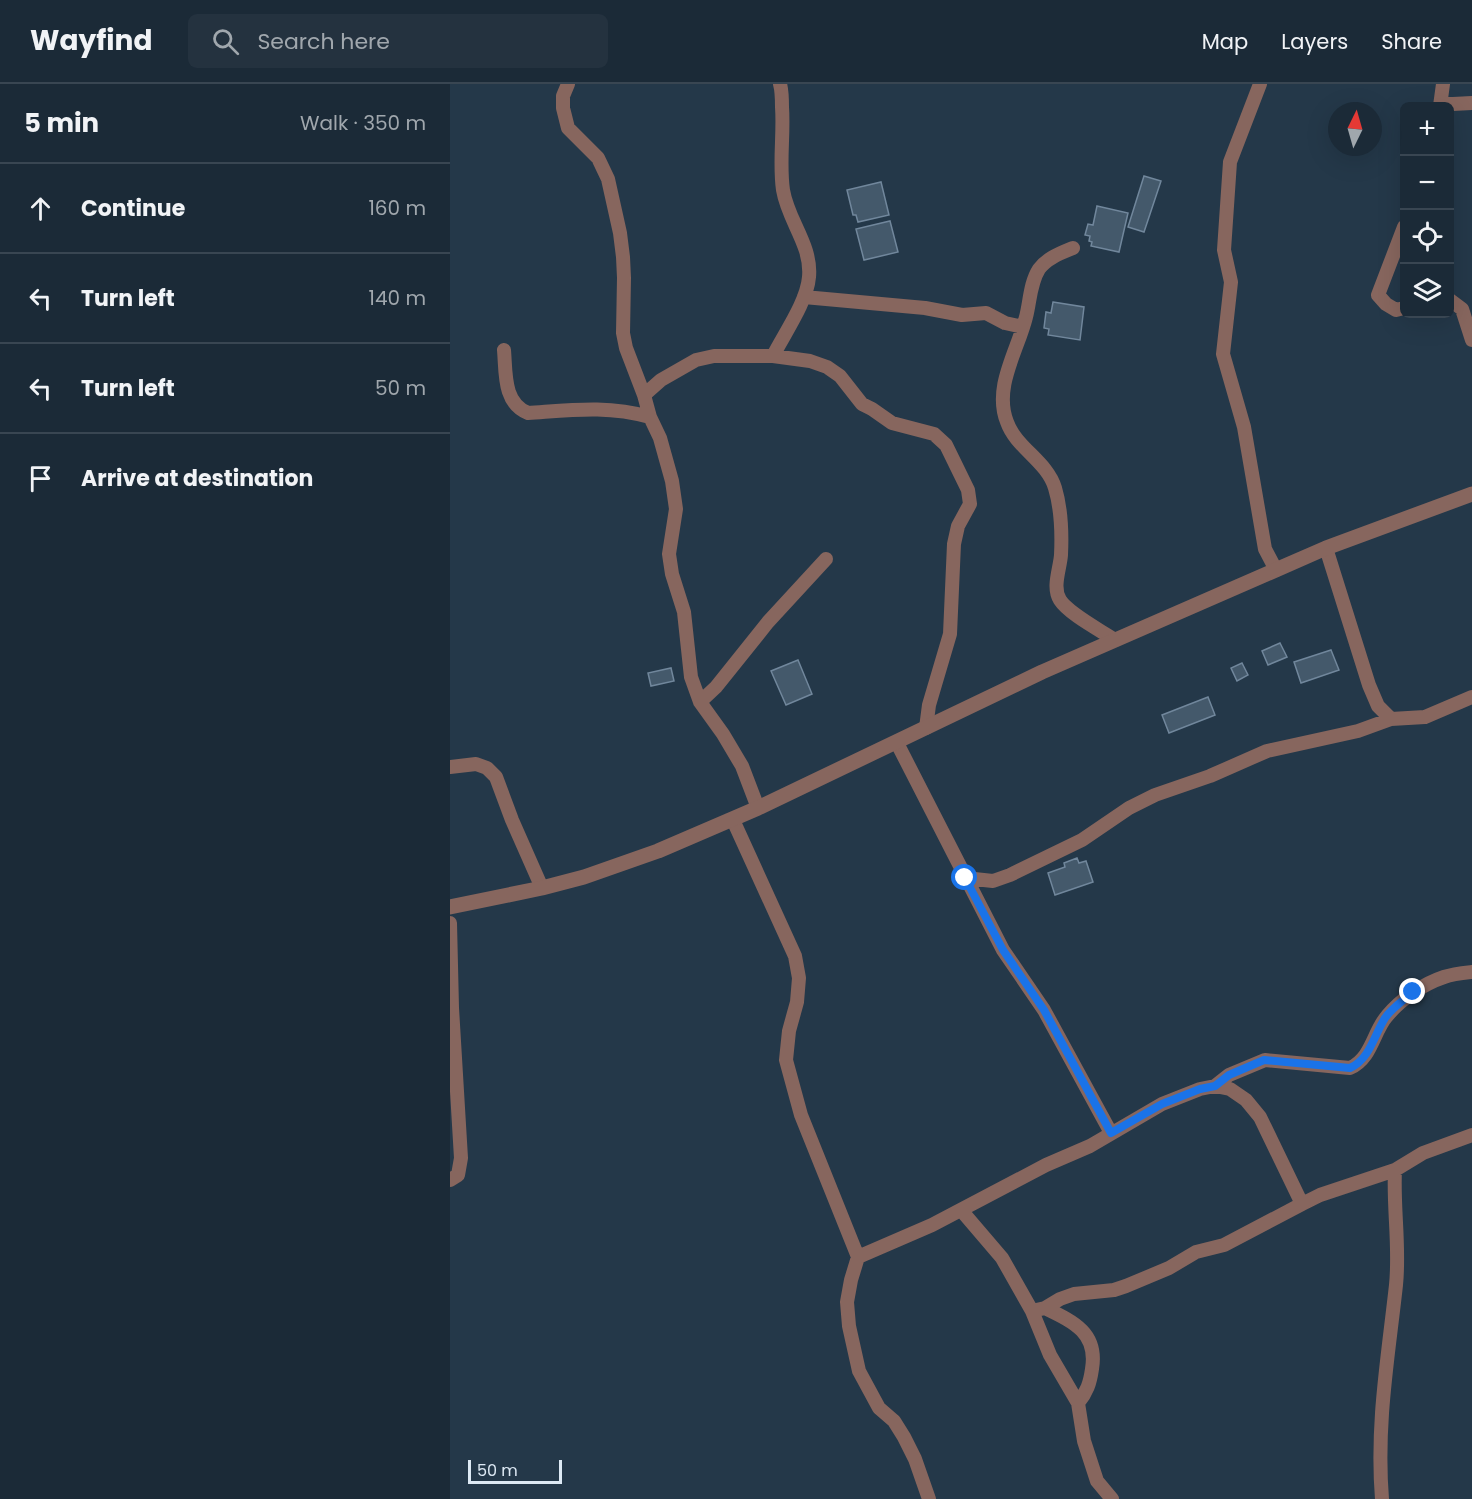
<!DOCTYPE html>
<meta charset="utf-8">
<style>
:root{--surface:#1b2a37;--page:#24323f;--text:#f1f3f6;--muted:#a0a7ad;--line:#394652}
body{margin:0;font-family:Poppins,sans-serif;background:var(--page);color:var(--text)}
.controls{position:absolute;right:18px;top:18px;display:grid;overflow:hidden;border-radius:9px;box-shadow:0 6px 24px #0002}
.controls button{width:54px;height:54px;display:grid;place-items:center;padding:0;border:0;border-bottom:2px solid var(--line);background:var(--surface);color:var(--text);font:30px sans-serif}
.compass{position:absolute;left:878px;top:18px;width:54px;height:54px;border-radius:50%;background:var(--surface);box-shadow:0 6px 24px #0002;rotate:5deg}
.scale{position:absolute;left:18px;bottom:15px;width:94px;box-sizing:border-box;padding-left:6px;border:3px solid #dde9f4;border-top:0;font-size:16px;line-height:21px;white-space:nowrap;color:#dde9f4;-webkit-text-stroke:4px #243849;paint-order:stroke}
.stop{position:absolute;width:18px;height:18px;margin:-14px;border:4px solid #1a73e8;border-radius:50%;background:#fff}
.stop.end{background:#1a73e8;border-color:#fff;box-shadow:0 2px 6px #0008}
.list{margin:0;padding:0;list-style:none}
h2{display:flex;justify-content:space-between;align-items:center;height:78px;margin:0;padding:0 24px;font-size:26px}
h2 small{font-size:20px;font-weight:400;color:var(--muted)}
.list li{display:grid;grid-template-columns:39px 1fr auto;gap:18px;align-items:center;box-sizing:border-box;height:90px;padding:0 24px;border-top:2px solid var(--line)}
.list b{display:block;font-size:22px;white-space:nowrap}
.list em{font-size:20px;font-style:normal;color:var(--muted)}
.icon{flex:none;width:33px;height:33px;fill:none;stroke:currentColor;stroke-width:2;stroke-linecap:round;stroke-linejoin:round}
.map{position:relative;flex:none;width:1022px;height:1415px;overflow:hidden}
header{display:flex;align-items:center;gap:36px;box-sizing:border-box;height:84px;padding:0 30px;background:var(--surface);border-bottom:2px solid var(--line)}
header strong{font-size:28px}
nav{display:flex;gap:33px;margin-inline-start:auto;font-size:21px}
.search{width:420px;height:54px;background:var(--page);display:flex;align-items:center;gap:15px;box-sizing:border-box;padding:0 21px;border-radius:9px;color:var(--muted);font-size:22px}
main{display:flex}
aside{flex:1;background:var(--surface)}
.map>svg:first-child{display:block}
</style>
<header>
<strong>Wayfind</strong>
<div class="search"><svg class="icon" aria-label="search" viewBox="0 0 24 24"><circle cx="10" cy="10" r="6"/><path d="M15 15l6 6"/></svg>Search here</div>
<nav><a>Map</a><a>Layers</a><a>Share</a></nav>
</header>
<main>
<aside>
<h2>5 min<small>Walk · 350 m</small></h2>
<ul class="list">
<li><svg class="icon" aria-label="ahead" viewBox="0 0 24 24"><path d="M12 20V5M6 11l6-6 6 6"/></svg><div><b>Continue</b></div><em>160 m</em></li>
<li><svg class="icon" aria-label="left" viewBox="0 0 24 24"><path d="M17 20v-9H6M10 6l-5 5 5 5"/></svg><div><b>Turn left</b></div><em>140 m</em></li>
<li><svg class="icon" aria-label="left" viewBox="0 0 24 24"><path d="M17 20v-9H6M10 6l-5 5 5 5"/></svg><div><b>Turn left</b></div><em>50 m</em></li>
<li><svg class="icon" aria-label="arrive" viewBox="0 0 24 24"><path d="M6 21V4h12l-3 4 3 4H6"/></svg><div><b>Arrive at destination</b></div></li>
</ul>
</aside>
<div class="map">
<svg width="1022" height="1415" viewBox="0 0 1022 1415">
<rect width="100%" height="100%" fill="#243849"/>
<path fill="#44596b" stroke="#71879c" stroke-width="1.5" d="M 694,92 L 711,97 L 694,148 L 678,143 Z
M 431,98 L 439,131 L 408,138 L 406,131 L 403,131 L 397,106 Z
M 647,122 L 678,129 L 669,168 L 641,162 L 642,158 L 639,157 L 640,152 L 635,151 L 638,140 L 643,141 Z
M 440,137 L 448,168 L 414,176 L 406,145 Z
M 603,218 L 634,223 L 630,256 L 598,251 L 599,245 L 594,244 L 596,228 L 601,229 Z
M 830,559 L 837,573 L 818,581 L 812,567 Z
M 881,566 L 889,586 L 851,599 L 844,578 Z
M 348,576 L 362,610 L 336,621 L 321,587 Z
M 792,579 L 798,591 L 787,597 L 781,584 Z
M 221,584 L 224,597 L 201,602 L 198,589 Z
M 758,613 L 765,631 L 719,649 L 712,631 Z
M 627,774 L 629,779 L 636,777 L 643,798 L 605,811 L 598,789 L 615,783 L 614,779 Z"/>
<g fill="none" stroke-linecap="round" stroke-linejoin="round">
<path stroke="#87665e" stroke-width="14" d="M 118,0 L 113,12 L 113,24 L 118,44 L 148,74 L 158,95 L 170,149 L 173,173 L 174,194 L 173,249 L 176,264 L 194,311 L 200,333 L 210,354 L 222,397 L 226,425 L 219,470 L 222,490 L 234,528 L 241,593 L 250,618 L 273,650 L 292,682 L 308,724
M 810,0 L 780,78 L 774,166 L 781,198 L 773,270 L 794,343 L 815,465 L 826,486
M 991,19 L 1003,20 L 1022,19
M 990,22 L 993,0
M 954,143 L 928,211 L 936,220 L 946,226 L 954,224
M 623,164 C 611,169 597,174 589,185 C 580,199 580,218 576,233 C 568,266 543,303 557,338 C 566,364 597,377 605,404 C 611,424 612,450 611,471 C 610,485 602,503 610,516 C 619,530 650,546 665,556
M 354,213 L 475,224 L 512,231 L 536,229 L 555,239 L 573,243
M 1000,216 L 1012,225 L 1022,256
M 54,266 C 56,289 53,319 78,329 C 122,326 157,321 200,333
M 323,272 C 334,250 357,218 359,193 C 362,161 338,137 333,106 C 329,79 334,50 332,23 C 332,15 332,7 330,0
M 194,311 L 211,296 L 246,276 L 264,272 L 323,272 L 360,277 L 377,283 L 390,292 L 412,320 L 422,325 L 442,339 L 484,350 L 496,361 L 518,406 L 520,420 L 508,442 L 504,460 L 500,550 L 479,621 L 476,644
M 876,464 L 919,601 L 928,622 L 941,635
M 250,618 L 266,603 L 318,538 L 376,475
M 447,659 L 553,866 L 594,926 L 661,1049
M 0,683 L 26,680 L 37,684 L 46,693 L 62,736 L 92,804
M 283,736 L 345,872 L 349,894 L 347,918 L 339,947 L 336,976 L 351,1031 L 408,1173 L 401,1196 L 397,1218 L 399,1242 L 409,1287 L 429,1324 L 444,1337 L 454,1353 L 465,1375 L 479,1415
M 515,794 L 543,797 L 560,791 L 632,756 L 679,724 L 705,711 L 760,692 L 817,667 L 908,647 L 941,635 L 975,633 L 1022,613
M 0,839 L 2,924 L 11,1074 L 8,1091 L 0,1096
M 765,1002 L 779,991 L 815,976 L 900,984 C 922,974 923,948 937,932 C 951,915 973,900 994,893 C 1003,890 1013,889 1022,888
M 852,1120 L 870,1111 L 945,1086 L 973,1069 L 1022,1051
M 511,1126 L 552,1174 L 582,1227 L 600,1271 L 628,1319 L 634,1357 L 647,1397 L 662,1415
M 408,1173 L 482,1141 L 596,1081 L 640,1062 L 712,1020 L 750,1005 L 765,1002 L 780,1005 L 796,1016 L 810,1033 L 852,1120 L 774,1161 L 746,1168 L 719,1184 L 676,1202 L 664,1206 L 624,1210 L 610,1215 L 595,1224 L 582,1227
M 595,1224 C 624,1238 648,1249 642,1285 C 640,1299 637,1308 628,1319
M 932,1415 C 926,1341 938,1274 946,1201 C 950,1162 943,1124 945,1086"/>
<path stroke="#87665e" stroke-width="15" d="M 0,823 L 92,804 L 134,793 L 208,767 L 308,724 L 592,588 L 876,464 L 1022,410"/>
</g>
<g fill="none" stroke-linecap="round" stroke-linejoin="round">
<path stroke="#1a73e8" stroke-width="8" d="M 515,794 L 553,866 L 594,926 L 661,1049 L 712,1020 L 750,1005 L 765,1002 L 779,991 L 814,976 L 900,984 C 920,975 924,951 935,934 C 942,924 954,916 963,908"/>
</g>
</svg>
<div class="controls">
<button>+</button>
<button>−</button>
<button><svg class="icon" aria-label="locate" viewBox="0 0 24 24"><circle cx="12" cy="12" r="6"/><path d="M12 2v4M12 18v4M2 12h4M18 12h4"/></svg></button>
<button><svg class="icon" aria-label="layers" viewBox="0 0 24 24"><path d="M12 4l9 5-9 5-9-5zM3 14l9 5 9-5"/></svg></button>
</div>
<svg class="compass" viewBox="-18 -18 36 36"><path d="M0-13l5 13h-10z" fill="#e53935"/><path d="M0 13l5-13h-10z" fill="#a0a7ad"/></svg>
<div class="scale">50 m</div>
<div class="stop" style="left:515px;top:794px"></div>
<div class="stop end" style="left:963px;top:908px"></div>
</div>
</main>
